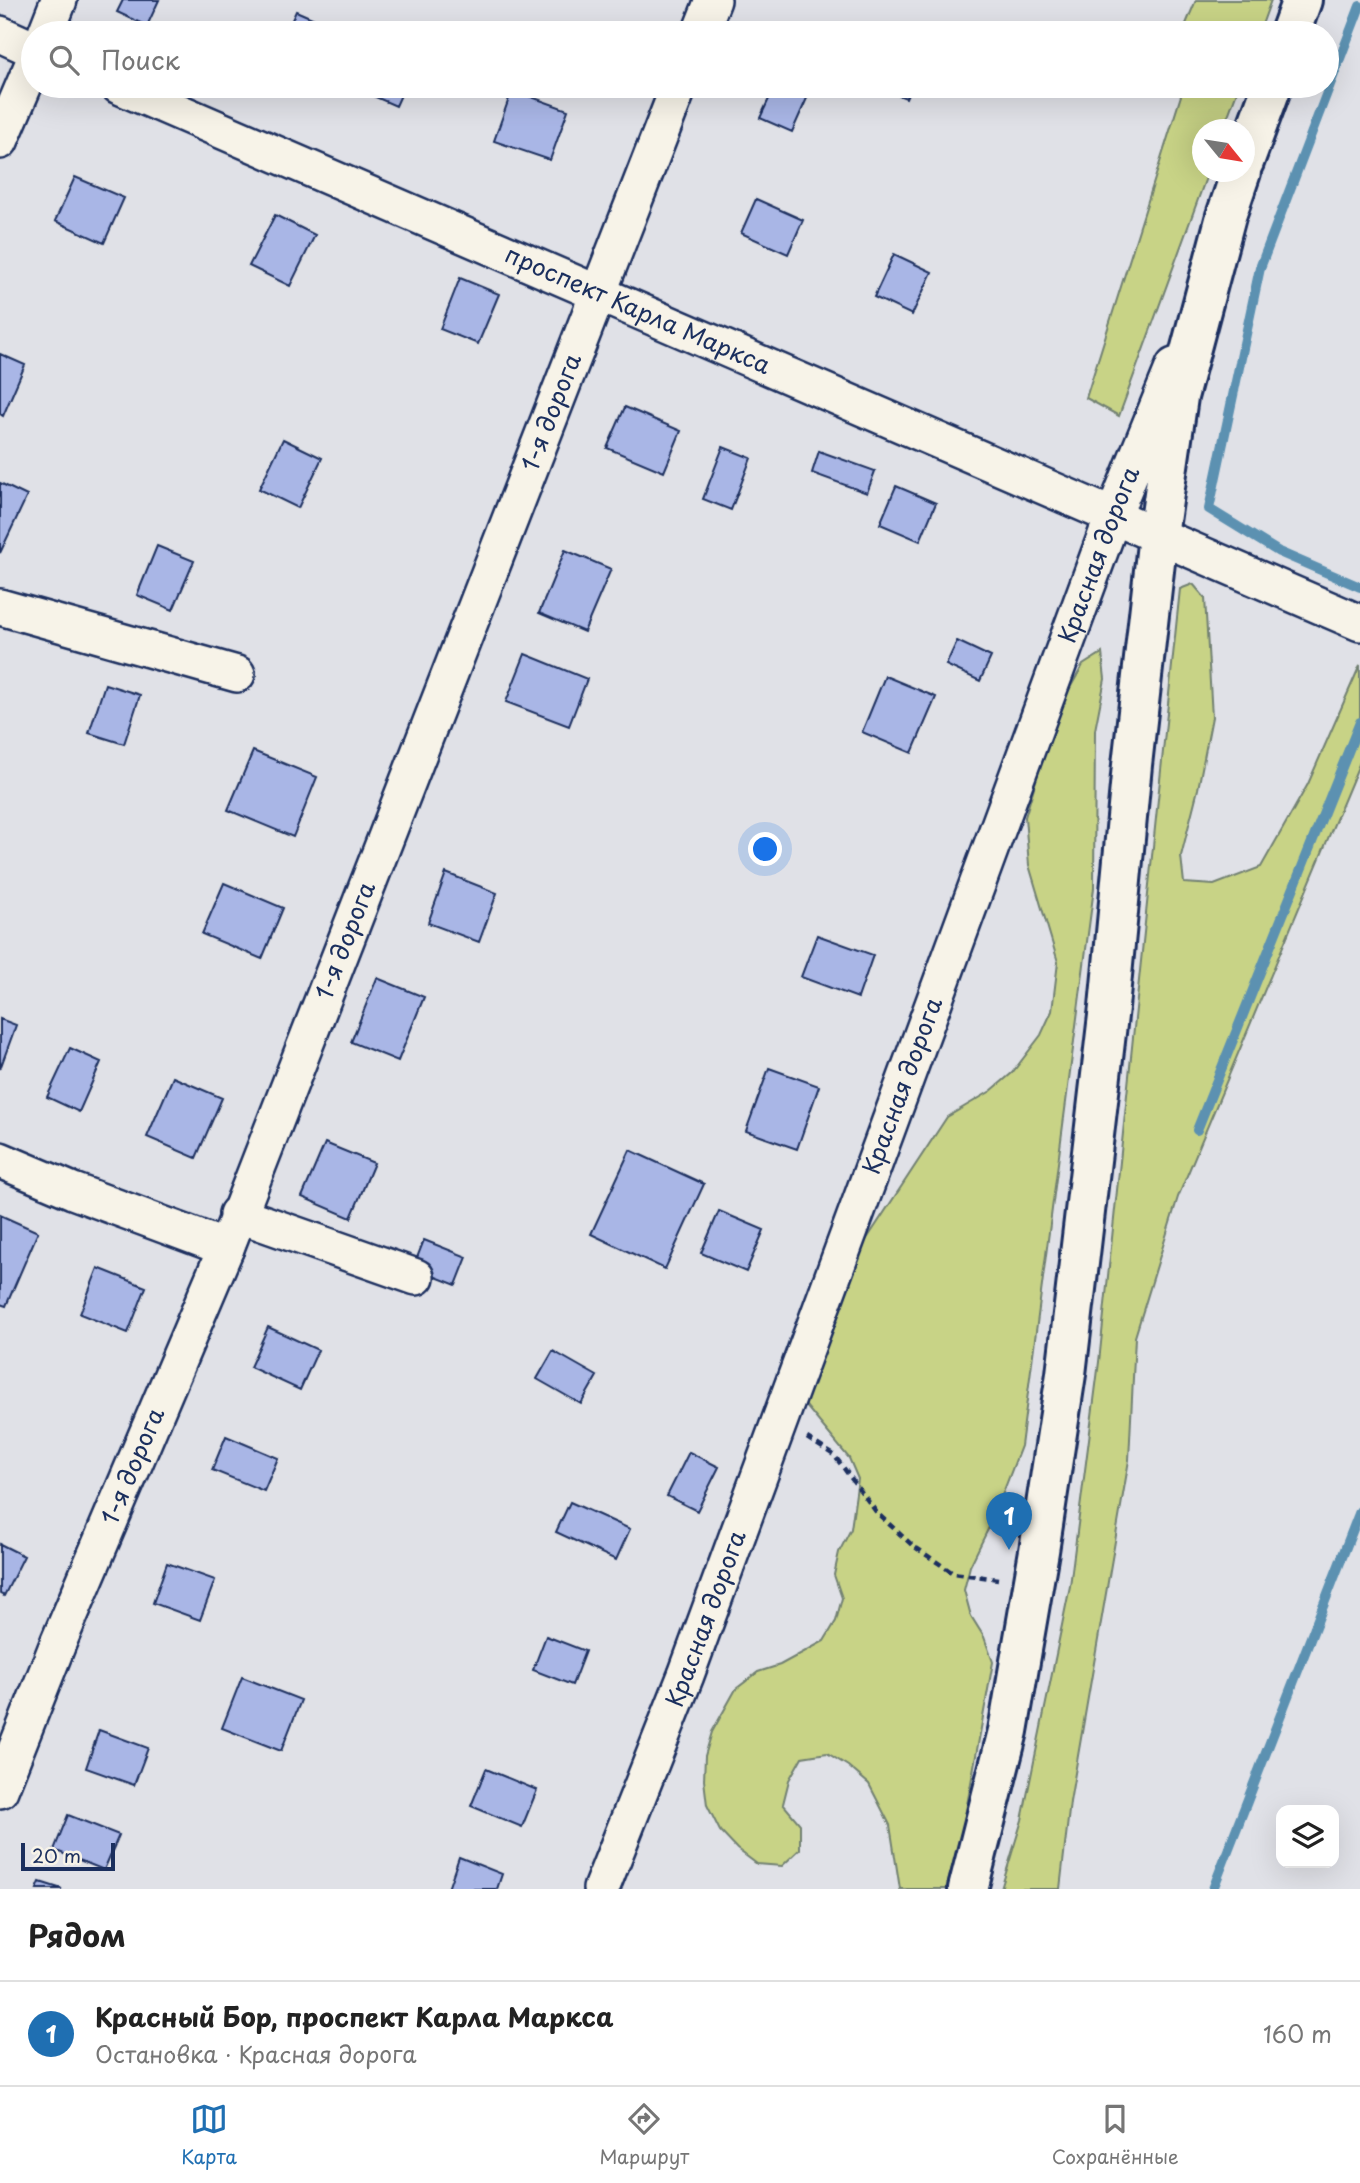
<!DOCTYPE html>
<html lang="ru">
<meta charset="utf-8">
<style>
:root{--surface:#fff;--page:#f2f2f2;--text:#222;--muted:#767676;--line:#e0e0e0;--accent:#1f6fb2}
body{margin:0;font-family:"Playpen Sans",sans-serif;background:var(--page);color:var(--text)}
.controls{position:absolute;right:21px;bottom:21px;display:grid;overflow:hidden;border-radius:14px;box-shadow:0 7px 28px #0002}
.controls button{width:63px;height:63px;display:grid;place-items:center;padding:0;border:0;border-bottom:2px solid var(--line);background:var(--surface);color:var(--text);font:35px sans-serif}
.compass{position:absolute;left:1192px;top:119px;width:63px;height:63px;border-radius:50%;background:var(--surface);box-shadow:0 7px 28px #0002;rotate:120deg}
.scale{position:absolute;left:21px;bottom:18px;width:94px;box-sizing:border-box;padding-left:7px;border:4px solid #1b2f5e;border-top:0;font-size:19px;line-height:24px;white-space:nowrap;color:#1b2f5e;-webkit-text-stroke:5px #f7f3e8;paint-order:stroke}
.you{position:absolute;left:766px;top:850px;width:24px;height:24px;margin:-18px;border:5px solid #fff;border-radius:50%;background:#1a73e8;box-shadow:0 0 0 10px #1a73e833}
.badge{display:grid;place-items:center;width:46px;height:46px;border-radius:50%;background:var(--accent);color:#fff;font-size:23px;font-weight:700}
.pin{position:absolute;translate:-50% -58px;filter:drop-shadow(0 2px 4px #0008)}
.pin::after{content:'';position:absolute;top:37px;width:24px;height:21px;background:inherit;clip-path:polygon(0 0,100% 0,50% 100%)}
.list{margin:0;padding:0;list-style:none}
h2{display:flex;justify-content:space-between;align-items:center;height:91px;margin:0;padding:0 28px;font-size:30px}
h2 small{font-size:23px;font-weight:400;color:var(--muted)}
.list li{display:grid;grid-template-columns:46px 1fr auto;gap:21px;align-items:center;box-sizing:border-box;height:105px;padding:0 28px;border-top:2px solid var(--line)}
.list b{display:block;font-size:26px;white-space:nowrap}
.list p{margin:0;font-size:23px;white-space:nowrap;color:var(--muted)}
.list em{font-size:23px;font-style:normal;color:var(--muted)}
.icon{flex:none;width:38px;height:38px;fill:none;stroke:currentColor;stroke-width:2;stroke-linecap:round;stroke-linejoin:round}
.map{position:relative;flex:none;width:1360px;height:1889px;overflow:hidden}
.search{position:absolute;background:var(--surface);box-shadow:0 7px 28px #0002;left:21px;right:21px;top:21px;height:77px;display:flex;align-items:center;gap:18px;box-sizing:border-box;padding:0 24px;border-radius:38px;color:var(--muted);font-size:26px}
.sheet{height:196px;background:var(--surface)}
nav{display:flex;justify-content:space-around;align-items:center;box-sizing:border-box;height:98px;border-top:2px solid var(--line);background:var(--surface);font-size:19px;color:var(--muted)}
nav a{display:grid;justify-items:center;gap:4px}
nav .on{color:var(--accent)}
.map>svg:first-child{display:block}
</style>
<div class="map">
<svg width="1360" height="1889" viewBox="0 0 1360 1889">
<rect width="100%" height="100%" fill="#e0e1e7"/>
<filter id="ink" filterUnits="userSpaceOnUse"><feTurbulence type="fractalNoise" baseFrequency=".0143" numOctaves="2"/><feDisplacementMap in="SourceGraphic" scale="14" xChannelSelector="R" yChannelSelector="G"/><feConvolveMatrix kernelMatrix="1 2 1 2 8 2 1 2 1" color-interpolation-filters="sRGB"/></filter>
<g filter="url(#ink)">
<path fill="#c8d386" stroke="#728172" stroke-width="2" d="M 1196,0 L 1271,0 L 1259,33 L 1186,33 L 1186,24 Z
M 1184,86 L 1239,86 L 1223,129 L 1202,130 L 1202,172 L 1208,172 L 1119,416 L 1086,398 Z
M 1193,584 L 1205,598 L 1212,717 L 1198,789 L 1181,856 L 1184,883 L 1214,885 L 1261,867 L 1308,784 L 1360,665 L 1360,762 L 1178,1197 L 1135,1337 L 1129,1460 L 1070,1802 L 1060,1889 L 1001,1889 L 1022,1820 L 1070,1586 L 1099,1362 L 1180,589 Z
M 1102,653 L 1105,679 L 1095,730 L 1094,888 L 1021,1446 L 993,1519 L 970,1566 L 964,1590 L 971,1616 L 984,1637 L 993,1662 L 963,1827 L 946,1889 L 900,1889 L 890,1825 L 869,1784 L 848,1766 L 827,1753 L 802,1757 L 789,1780 L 783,1804 L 800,1824 L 800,1849 L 782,1866 L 757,1864 L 737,1849 L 720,1831 L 707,1805 L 704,1780 L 705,1756 L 712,1732 L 736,1689 L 758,1672 L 780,1665 L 824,1641 L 836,1621 L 842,1598 L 834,1575 L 839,1552 L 851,1529 L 858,1479 L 849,1458 L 801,1400 L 855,1257 L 947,1117 L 991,1091 L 1012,1073 L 1041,1035 L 1052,1011 L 1058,962 L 1029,865 L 1025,817 L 1057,711 L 1083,665 Z"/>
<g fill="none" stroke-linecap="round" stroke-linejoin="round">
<path stroke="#5c91b1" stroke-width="10" d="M 1360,6 L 1260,268 L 1209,509 L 1279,552 L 1360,587
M 1197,1130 L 1360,722
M 1213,1889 L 1360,1511"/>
</g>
<path fill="#a9b6e6" stroke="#1b2f5e" stroke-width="2" d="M 123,0 L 159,0 L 147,26 L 117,12 Z
M 296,11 L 326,24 L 322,33 L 286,33 Z
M 867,24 L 891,33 L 863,33 Z
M 356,86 L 405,86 L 396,106 L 355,88 Z
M 775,86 L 786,86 L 808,96 L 792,132 L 760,118 Z
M 875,86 L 911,86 L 906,98 Z
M 512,90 L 568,110 L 550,160 L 494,141 Z
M 75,177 L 124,198 L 104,243 L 55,221 Z
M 756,199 L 803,220 L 788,254 L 741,233 Z
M 275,215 L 315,235 L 290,286 L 249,266 Z
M 894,254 L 932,272 L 912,315 L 874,297 Z
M 460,278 L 499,294 L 478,344 L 440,329 Z
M 0,354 L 25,365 L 3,416 L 0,414 Z
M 625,407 L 681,431 L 664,472 L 607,448 Z
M 283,439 L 322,458 L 298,508 L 259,489 Z
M 723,447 L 751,458 L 731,510 L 703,499 Z
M 819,451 L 875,471 L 867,493 L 812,473 Z
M 0,483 L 27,496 L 0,553 Z
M 896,486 L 936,503 L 920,541 L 880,524 Z
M 157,546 L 194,561 L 173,610 L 137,595 Z
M 565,550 L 611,569 L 584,632 L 539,613 Z
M 957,641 L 991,657 L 980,681 L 946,665 Z
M 525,654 L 587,679 L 569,726 L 506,702 Z
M 885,676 L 936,697 L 912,753 L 862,732 Z
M 105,684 L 140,695 L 124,744 L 89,733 Z
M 253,751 L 317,777 L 293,837 L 228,810 Z
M 446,873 L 497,893 L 479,942 L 428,923 Z
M 224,883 L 283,908 L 262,959 L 202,934 Z
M 817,935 L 873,955 L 858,998 L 801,977 Z
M 377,978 L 424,997 L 398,1061 L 351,1042 Z
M 0,1019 L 16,1025 L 0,1069 Z
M 70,1048 L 101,1062 L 79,1112 L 47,1097 Z
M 769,1068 L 819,1086 L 797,1149 L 746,1131 Z
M 173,1077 L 222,1098 L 196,1158 L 147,1137 Z
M 325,1143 L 374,1163 L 351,1218 L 302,1197 Z
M 630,1150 L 704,1184 L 665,1269 L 591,1234 Z
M 719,1211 L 764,1230 L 746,1272 L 701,1253 Z
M 0,1215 L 38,1232 L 6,1306 L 0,1304 Z
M 424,1240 L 467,1257 L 456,1285 L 413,1268 Z
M 98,1268 L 146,1287 L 128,1333 L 80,1314 Z
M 268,1327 L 318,1350 L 300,1390 L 250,1367 Z
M 553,1351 L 597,1376 L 581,1404 L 537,1379 Z
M 226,1436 L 278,1458 L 264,1491 L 212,1470 Z
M 689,1452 L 719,1467 L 697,1511 L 667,1496 Z
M 570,1502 L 630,1529 L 616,1560 L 556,1532 Z
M 0,1544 L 24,1556 L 4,1596 L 0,1594 Z
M 167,1563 L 215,1580 L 200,1620 L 153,1603 Z
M 546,1636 L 585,1651 L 572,1685 L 533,1670 Z
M 242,1677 L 301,1700 L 281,1751 L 222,1728 Z
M 99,1730 L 148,1748 L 134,1785 L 86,1768 Z
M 486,1769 L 537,1790 L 522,1827 L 471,1806 Z
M 68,1815 L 119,1835 L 104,1870 L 54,1850 Z
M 459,1857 L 502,1874 L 497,1889 L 448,1889 Z
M 40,1882 L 62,1889 L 37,1889 Z"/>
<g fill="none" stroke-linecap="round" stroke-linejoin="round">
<g stroke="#1b2f5e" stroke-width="40">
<g id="minor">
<path d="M 46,33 L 59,0"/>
<path d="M 700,33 L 713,0"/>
<path d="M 0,34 L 33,49"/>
<path id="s1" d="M 119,86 L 1360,623"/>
<path d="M 0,141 L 33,64"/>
<path d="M 0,607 L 237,674"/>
<path d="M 0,1160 L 73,1191 L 226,1248"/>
<path d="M 237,1214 L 416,1277"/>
<path id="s2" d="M 0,1790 L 59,1641 L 226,1248 L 679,86"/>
<path id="s3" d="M 601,1889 L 686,1675 L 1113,516 L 1174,366"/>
</g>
</g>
<g stroke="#1b2f5e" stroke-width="44">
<path id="major" d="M 1290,33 L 1302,0
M 1244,162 L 1272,86
M 968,1889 L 1008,1731 L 1039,1551 L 1066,1374 L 1109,1007 L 1132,765 L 1158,535 L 1178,397 L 1226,216 L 1241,172"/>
</g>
<path stroke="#1b2f5e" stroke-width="4.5" stroke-dasharray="7 5" stroke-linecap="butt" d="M 807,1438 L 834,1455 L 877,1513 L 912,1545 L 953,1573 L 998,1579"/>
<use href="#minor" stroke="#f7f3e8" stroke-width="35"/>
<use href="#major" stroke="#f7f3e8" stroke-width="38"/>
</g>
</g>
<g text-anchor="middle" stroke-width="5" stroke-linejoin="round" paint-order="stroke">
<g font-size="24" fill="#1b2f5e" stroke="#f7f3e8">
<text dy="8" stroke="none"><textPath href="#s1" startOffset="565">проспект Карла Маркса</textPath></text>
<text dy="8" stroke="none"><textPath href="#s2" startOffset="1484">1-я дорога</textPath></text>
<text dy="8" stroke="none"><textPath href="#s3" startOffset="1424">Красная дорога</textPath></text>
<text dy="8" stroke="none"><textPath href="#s2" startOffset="917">1-я дорога</textPath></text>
<text dy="8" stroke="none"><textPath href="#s3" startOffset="858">Красная дорога</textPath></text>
<text dy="8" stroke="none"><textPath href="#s2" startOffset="350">1-я дорога</textPath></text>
<text dy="8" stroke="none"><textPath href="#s3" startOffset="290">Красная дорога</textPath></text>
</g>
</g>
</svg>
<div class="controls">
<button><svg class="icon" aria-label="layers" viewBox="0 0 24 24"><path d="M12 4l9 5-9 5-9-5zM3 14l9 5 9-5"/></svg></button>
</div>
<svg class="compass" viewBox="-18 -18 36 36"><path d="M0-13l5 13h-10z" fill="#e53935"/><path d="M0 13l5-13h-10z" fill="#767676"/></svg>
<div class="scale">20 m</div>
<div class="you"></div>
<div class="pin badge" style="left:1009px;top:1550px">1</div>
<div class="search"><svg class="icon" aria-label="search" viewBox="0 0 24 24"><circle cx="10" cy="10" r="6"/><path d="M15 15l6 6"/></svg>Поиск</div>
</div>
<section class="sheet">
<h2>Рядом<small></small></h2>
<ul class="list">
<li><span class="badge">1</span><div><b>Красный Бор, проспект Карла Маркса</b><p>Остановка · Красная дорога</p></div><em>160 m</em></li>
</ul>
</section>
<nav>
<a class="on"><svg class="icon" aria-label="map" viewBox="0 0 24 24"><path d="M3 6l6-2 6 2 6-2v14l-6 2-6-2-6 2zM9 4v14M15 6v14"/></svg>Карта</a>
<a><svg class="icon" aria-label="directions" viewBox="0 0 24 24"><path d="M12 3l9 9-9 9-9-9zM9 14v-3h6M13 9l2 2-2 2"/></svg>Маршрут</a>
<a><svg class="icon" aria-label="saved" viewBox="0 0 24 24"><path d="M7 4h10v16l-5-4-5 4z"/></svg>Сохранённые</a>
</nav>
